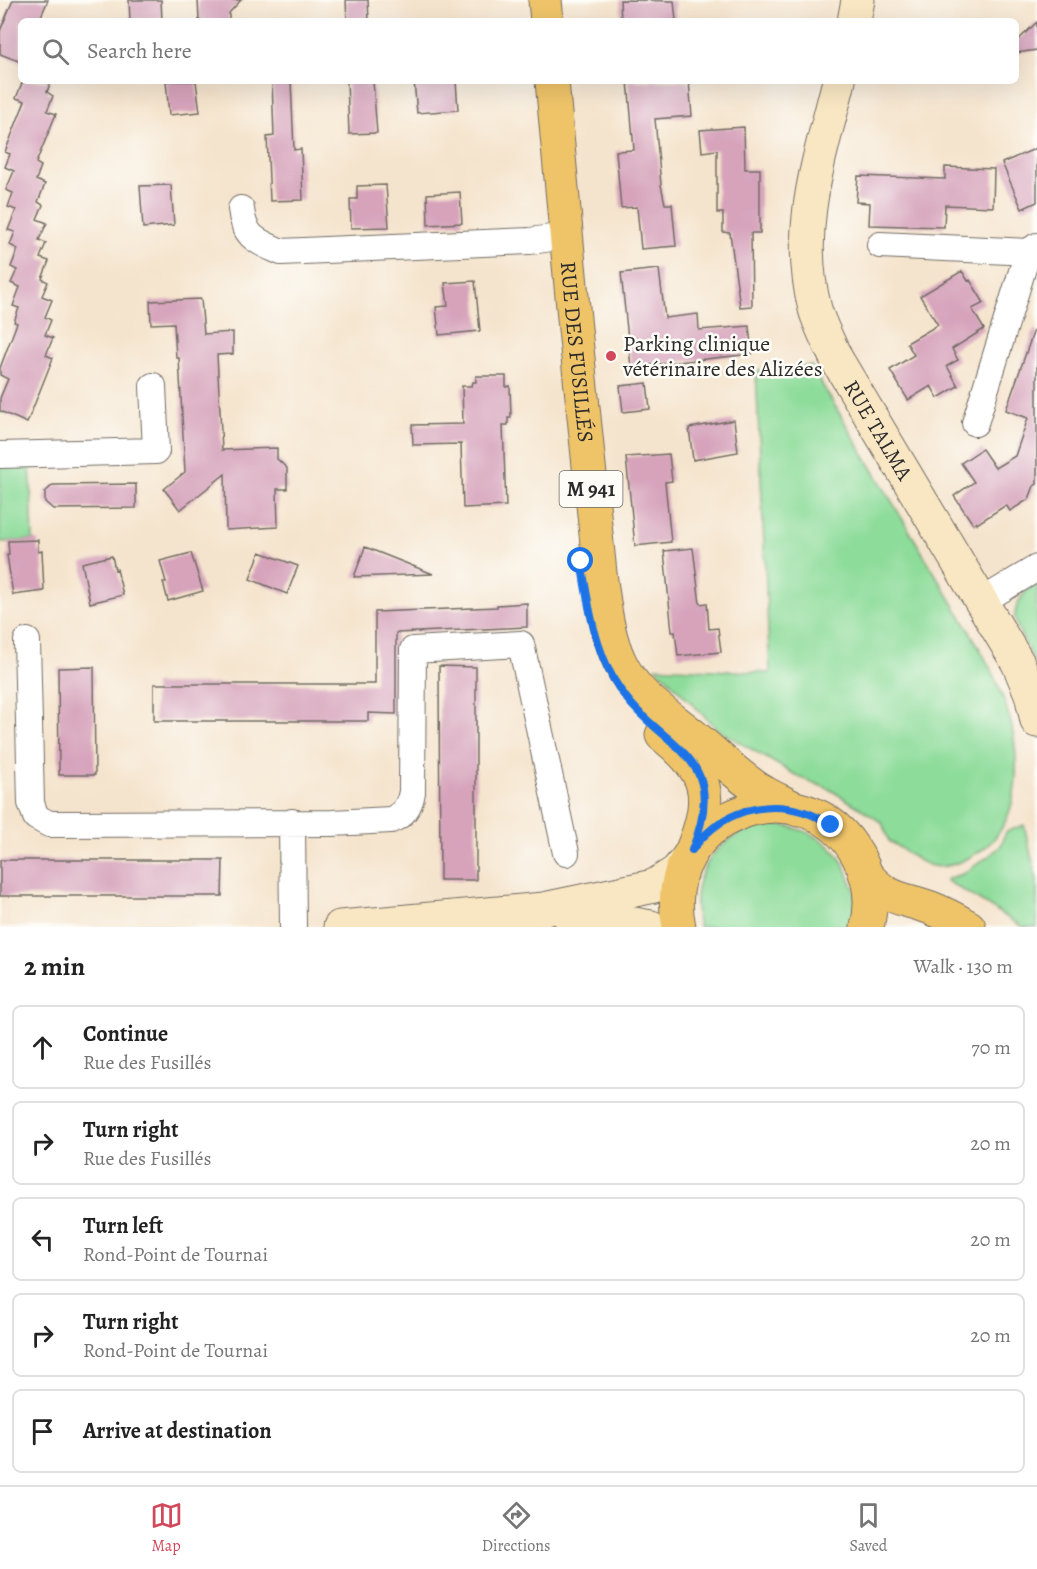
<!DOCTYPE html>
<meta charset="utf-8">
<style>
:root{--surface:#fff;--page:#f2f2f2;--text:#222;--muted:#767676;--line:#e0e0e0;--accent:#d1495b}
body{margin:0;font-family:Alegreya,serif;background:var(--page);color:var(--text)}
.stop{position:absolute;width:18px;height:18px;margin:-14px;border:4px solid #1a73e8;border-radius:50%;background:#fff}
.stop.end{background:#1a73e8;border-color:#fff;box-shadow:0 2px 6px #0008}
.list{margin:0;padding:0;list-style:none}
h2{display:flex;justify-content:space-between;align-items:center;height:78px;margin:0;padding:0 24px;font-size:26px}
h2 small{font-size:20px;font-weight:400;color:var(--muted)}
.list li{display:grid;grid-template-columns:39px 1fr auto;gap:18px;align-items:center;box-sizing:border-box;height:84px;margin:0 12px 12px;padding:0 12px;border:2px solid var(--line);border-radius:9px}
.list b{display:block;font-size:22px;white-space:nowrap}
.list p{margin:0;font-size:20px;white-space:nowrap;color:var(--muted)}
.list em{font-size:20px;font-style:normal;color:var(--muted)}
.icon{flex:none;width:33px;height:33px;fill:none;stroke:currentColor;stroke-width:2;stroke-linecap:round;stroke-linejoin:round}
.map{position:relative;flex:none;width:1037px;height:927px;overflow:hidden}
.search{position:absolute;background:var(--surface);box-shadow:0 6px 24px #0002;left:18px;right:18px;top:18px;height:66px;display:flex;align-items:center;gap:15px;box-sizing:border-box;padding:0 21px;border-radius:9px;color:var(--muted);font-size:22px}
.sheet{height:558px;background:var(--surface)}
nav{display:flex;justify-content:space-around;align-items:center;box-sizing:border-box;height:84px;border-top:2px solid var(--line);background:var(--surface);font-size:16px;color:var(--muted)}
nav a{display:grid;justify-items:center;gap:3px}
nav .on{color:var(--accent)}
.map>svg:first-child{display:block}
</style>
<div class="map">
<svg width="1037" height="927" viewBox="0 0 1037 927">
<rect width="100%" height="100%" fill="#fdfcf7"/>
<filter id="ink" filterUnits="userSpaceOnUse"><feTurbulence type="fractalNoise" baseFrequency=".0167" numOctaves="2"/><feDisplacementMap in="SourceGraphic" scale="12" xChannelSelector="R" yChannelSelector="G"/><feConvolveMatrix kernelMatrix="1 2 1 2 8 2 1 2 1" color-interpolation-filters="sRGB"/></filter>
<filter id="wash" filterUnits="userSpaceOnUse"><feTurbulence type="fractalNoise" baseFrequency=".008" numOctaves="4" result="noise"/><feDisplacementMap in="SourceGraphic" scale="24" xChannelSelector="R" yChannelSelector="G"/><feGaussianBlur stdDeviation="1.35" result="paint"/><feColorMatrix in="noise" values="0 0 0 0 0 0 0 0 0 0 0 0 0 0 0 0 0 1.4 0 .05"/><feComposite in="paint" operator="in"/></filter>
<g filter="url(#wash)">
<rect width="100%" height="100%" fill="#f5e4cd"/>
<path fill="#8ddc9a" stroke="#5c8462" stroke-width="1.5" d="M 811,366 C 853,436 895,507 937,577 C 961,618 991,661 1006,706 C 1020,747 1024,811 989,844 C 983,850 974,855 966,859 C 929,878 919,858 889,841 L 882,823 L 860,808 L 829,789 L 801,778 L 718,730 L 656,667 L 770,673 L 756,371 Z
M 30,463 L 33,540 L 0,542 L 0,464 Z
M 1037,583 L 1037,666 C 1032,656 1015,627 1015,618 C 1014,604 1026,589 1037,583 Z
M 769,825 C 804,825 838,842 849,877 C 851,882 854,888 855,894 C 855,905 853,916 852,927 L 699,927 C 686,875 717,833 769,825 Z
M 1024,825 L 1037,880 L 1037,927 L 1023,927 L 947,881 L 948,878 L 963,874 L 990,855 L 1001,846 L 1006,832 Z"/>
<g id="blocks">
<path fill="#d6a3bb" d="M 13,0 L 48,0 L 39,21 L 21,21 L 21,62 L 0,54 L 0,31 Z
M 129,0 L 161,0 L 162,21 L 130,21 Z
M 198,0 L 241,0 L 229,13 L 229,21 L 199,21 Z
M 346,0 L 368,0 L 369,21 L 347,21 Z
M 620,0 L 674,1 L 676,21 L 621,21 Z
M 1037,22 L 1037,50 L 1016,53 L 1016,42 Z
M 23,81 L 51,81 L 47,92 L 53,96 L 47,111 L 56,114 L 36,163 L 41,166 L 36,180 L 45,184 L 38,202 L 43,205 L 37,219 L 47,223 L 39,240 L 46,243 L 40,258 L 49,261 L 42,279 L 48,282 L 42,296 L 52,300 L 45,317 L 51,320 L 45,335 L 53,338 L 46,355 L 53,358 L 27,423 L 0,411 L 0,398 L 8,379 L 0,375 L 0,368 L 17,323 L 14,322 L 19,308 L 13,306 L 20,287 L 11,283 L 17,270 L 11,267 L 18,249 L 10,245 L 15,232 L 8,230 L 16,210 L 8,207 L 13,193 L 6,190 L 14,171 L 5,167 L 10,154 L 5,152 L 25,101 L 16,98 Z
M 166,81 L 196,81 L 200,112 L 169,115 Z
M 272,81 L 291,81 L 294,150 L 301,149 L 303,200 L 270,201 L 267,137 L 274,136 Z
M 347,81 L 373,81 L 377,133 L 349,134 Z
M 414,81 L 456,81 L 458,110 L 417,113 Z
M 628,81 L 689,81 L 692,116 L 655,119 L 661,185 L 665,204 L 672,204 L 676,246 L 641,249 L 637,207 L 621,208 L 616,151 L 634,150 Z
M 744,127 L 745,169 L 760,169 L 760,233 L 751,233 L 752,306 L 740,307 L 730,233 L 723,232 L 723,213 L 717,213 L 717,150 L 702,152 L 700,130 Z
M 1037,148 L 1037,202 L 1022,209 L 1002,163 Z
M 945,167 L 994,169 L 993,207 L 945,205 L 944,227 L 869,225 L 870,203 L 856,202 L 858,176 L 945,179 Z
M 171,185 L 174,225 L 143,228 L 140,186 Z
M 386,185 L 389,227 L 351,228 L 350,199 L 357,199 L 357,186 Z
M 460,192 L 462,223 L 428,225 L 427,194 Z
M 659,269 L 665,318 L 698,314 L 699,330 L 749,326 L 752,354 L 631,367 L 621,273 Z
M 962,271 L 968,281 L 970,280 L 984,303 L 972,309 L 984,329 L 952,349 L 958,360 L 947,366 L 958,386 L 938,398 L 931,386 L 908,400 L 890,370 L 914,355 L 907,343 L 938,325 L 920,296 Z
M 475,281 L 480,331 L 439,335 L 436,307 L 448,306 L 445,283 Z
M 201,299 L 204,334 L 233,332 L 233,354 L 217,355 L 222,450 L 277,448 L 277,459 L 287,468 L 287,489 L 277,489 L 278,527 L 226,530 L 225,474 L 180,510 L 164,489 L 185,472 L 179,358 L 176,358 L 174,323 L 151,324 L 150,301 Z
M 1034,330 L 1037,331 L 1037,484 L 1034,486 L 1029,499 L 1010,511 L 1006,505 L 977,524 L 976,522 L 973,524 L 954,496 L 974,482 L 961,463 L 982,449 L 995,468 L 1015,456 L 1028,418 L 1006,410 Z
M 476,376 L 506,376 L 506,387 L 510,386 L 511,418 L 508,418 L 508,425 L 503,425 L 506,506 L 463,508 L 461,444 L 413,445 L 412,425 L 463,424 L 462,386 L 472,386 L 473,382 L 476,382 Z
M 647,383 L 650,409 L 623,412 L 620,386 Z
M 734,420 L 738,452 L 693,460 L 689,428 Z
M 669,454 L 672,481 L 665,482 L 671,542 L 635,546 L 626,457 Z
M 136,484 L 136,508 L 53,509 L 45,502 L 45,492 L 53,485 Z
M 38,540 L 38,552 L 42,551 L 44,591 L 13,595 L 7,555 L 9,555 L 8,541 Z
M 365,547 L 433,574 L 354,577 Z
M 693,548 L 700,604 L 707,603 L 709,629 L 718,628 L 721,652 L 678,656 L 675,632 L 672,632 L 664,551 Z
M 260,552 L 298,566 L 287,594 L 250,579 Z
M 191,553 L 203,591 L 168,601 L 163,582 L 166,582 L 160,561 Z
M 112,556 L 115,570 L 117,569 L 123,595 L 90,603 L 82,563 Z
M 527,603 L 527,627 L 396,633 L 396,714 L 368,713 L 368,721 L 154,721 L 154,684 L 375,684 L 375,612 L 497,607 L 497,605 Z
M 439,666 L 476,667 L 476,880 L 440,880 Z
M 94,667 L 95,775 L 59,775 L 58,668 Z
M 0,860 L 223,860 L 222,896 L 0,896 Z"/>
</g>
</g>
<g filter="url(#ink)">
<use href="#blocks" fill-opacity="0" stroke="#726c64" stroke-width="1.5"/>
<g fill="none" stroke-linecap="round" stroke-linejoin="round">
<g stroke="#726c64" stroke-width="28">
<path id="street" d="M 241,209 C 244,238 257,241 281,252 L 530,241 L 566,236
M 880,245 L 1028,252
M 975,423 L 1028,252 L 1037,246
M 0,455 L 156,451 L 153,386
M 982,601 L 1037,568
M 27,641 L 31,803 L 36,817 L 49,824 L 332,823 L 391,820 C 404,815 410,805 412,792 L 413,650 L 521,644 L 566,853
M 292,822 L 293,927"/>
</g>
<g stroke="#726c64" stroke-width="35">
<g id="secondary">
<path d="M 854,21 L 858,0"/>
<path id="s1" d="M 839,81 C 820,158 794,229 815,309 C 820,326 829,343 837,360 L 1018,663 L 1031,694 L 1037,721"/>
<path d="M 566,912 L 651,927"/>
<path d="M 340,927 L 544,909 L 654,886 L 676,872 L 686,860"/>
</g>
</g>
<g stroke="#726c64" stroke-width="35">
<g id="primary">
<path d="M 545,0 L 547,21"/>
<path id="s2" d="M 552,81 L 575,329 L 600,573 C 604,603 607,635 620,662 C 636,696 666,713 694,736 C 717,755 739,778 765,793 C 776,799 787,804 798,810"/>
<path d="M 662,735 C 708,771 715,795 692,850"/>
<path d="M 865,873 C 888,901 901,897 931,908 C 944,913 957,920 969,927"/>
<path d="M 679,927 C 655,815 805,759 858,856 C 870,878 873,903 867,927"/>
</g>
</g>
<use href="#street" stroke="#fff" stroke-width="26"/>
<use href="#secondary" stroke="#f9e7c3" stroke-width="33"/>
<use href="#primary" stroke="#efc469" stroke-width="33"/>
</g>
</g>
<g fill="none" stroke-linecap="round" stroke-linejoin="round" filter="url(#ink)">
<path stroke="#1a73e8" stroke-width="8" d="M 581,561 C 588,602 593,643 614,680 C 655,751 734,748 692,850 C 726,804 783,794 831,825"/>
</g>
<circle fill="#d1495b" stroke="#fdfcf7" stroke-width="2" cx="611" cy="356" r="6"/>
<g text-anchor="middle" stroke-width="5" stroke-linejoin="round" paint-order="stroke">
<rect fill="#fdfcf7" stroke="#6a6a68" stroke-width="1.5" x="559.5" y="471" width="63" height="36" rx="4.5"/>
<g font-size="21" font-weight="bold" fill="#2b2b2b">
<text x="591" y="496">M 941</text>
</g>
<g font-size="22" fill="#2b2b2b" stroke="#fdfcf7" text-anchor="start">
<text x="623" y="351">Parking clinique<tspan x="623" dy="25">vétérinaire des Alizées</tspan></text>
</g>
<g font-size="22" fill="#2b2b2b" stroke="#fdfcf7">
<text dy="8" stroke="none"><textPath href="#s2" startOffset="272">RUE DES FUSILLÉS</textPath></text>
<text dy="8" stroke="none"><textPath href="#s1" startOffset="369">RUE TALMA</textPath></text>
</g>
</g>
</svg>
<div class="stop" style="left:581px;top:561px"></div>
<div class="stop end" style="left:831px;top:825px"></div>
<div class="search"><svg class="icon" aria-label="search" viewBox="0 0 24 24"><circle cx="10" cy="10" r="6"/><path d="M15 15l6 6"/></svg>Search here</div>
</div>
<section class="sheet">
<h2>2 min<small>Walk · 130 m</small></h2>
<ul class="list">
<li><svg class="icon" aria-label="ahead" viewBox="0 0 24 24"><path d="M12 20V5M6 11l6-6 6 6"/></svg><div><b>Continue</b><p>Rue des Fusillés</p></div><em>70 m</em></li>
<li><svg class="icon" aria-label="right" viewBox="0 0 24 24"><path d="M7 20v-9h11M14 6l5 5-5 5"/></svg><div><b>Turn right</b><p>Rue des Fusillés</p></div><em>20 m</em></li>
<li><svg class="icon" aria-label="left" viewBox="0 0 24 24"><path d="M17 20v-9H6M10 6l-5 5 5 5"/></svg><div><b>Turn left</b><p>Rond-Point de Tournai</p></div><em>20 m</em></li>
<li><svg class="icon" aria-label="right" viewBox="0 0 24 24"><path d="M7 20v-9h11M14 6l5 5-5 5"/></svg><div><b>Turn right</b><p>Rond-Point de Tournai</p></div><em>20 m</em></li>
<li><svg class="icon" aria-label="arrive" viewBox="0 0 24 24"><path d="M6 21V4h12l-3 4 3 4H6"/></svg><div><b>Arrive at destination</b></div></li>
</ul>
</section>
<nav>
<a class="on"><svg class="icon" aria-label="map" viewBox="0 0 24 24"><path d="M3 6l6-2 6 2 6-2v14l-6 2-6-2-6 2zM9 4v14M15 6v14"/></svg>Map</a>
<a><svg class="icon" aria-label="directions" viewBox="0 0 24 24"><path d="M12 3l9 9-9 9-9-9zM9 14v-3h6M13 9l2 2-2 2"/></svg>Directions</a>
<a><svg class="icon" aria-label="saved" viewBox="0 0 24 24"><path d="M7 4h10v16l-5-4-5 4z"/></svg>Saved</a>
</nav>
